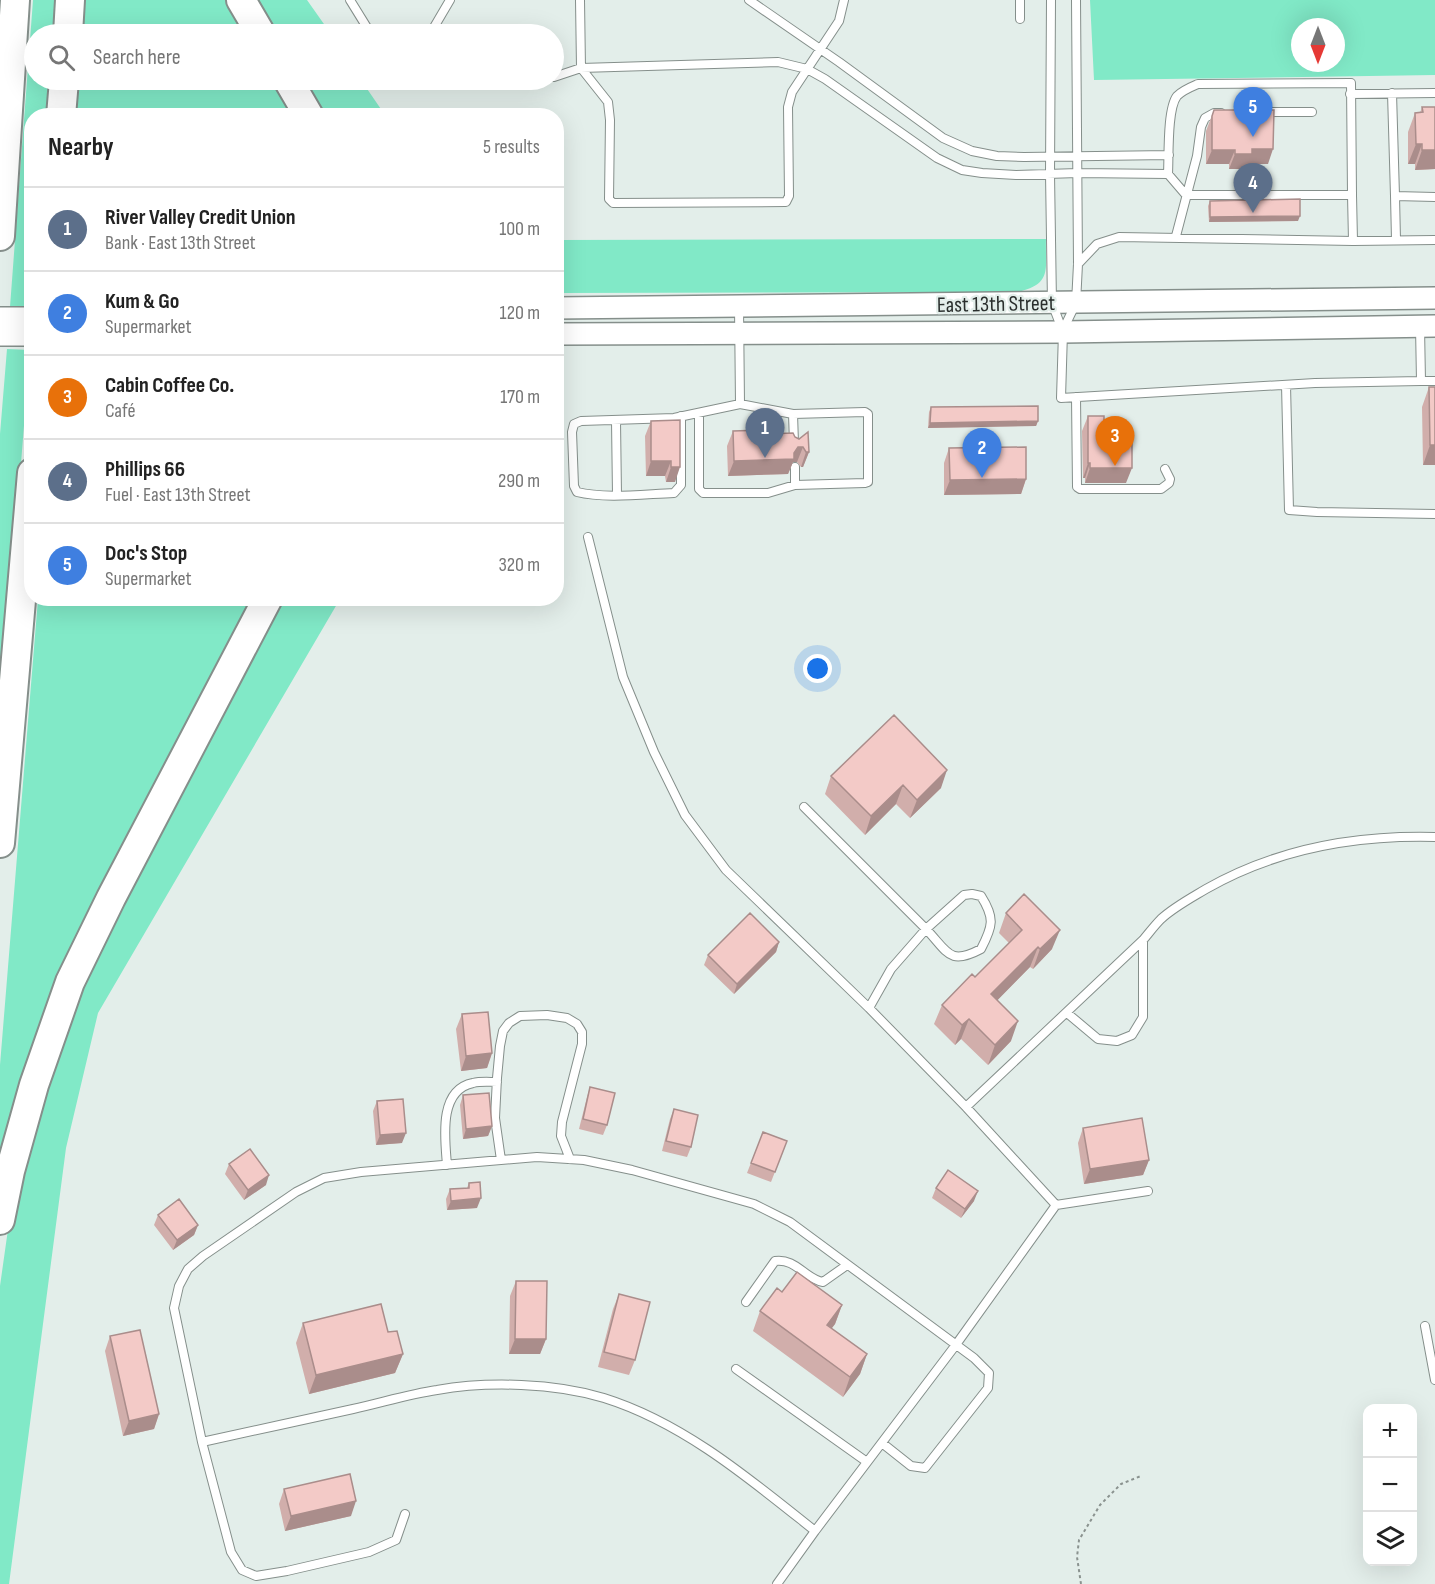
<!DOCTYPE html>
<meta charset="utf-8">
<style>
:root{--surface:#fff;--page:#f2f2f2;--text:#222;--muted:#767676;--line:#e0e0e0;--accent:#111827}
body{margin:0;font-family:"Sofia Sans Condensed",sans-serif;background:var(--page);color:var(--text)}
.controls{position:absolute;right:18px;bottom:18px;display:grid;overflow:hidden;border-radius:12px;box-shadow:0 6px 24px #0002}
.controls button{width:54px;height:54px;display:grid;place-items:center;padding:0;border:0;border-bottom:2px solid var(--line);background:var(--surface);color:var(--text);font:30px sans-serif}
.compass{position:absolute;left:1291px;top:18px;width:54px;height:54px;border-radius:50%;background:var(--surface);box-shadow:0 6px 24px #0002;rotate:180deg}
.you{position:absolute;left:818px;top:669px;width:21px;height:21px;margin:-15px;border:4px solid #fff;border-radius:50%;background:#1a73e8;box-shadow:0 0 0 9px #1a73e833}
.badge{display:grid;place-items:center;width:39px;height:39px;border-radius:50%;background:var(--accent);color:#fff;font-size:20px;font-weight:700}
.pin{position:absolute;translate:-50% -50px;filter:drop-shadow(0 2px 3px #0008)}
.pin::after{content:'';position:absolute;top:32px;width:21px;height:18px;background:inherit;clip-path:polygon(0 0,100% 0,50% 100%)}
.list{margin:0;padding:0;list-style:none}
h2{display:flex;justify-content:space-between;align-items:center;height:78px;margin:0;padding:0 24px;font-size:26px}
h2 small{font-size:20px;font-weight:400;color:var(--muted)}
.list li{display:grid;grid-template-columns:39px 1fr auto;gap:18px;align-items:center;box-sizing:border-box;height:84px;padding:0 24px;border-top:2px solid var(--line)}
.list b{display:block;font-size:22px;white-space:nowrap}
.list p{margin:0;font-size:20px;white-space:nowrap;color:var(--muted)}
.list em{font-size:20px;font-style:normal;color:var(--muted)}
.icon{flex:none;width:33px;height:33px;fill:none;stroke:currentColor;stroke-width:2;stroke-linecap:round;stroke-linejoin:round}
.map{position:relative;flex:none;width:1435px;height:1584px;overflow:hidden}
.search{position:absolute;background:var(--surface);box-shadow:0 6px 24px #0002;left:24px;top:24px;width:540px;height:66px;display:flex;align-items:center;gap:15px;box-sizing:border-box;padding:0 21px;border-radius:33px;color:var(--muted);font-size:22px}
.panel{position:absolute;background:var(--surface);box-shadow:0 6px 24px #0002;left:24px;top:108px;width:540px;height:498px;border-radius:24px}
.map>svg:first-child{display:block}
</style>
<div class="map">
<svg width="1435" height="1584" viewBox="0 0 1435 1584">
<rect width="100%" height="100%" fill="#e3eeea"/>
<path fill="#81e9c7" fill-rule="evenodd" d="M 33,0 L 57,0 L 54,34 L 34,34 L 34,80 L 51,80 L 48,115 L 32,116 L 31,307 L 10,307 Z
M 84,0 L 227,0 L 246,34 L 81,34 Z
M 257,0 L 307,0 L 331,34 L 277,34 Z
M 1090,0 L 1435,0 L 1435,75 L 1094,80 ZM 1300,27 L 1336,27 L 1336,63 L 1300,63 Z
M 78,80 L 272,80 L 292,115 L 75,116 Z
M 303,80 L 361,80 L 385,115 L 324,115 Z
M 1046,239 C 1045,269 1053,284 1018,292 L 557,293 L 557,240 Z
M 7,349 L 30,350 L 0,728 L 0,434 Z
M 38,599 L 257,599 L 237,637 L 0,1176 L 0,1065 Z
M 278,599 L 340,599 L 98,1013 L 66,1148 L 9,1584 L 0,1584 L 0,1286 L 13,1194 L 71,1006 Z"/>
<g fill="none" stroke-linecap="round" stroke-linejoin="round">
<g stroke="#858f8b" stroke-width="10">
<path id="service" d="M 350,0 L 371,34
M 580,0 L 581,68 L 608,102 L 610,120 L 609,199 L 613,203 L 786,202 L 789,196 L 788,107 L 792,92 L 839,21 L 844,0
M 749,0 L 839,62 L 943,138 L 972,151 L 997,156 L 1024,157 L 1169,155
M 1051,0 L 1050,174 L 1052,303 L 1063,332 L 1061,398 L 1315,383 L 1421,381
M 1020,19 L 1020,0
M 430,34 L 450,0
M 554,77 L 581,68 L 778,62 L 807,69 L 825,79 L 937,158 L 962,170 L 982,173 L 1016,175 L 1078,173 L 1168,174 L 1186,195 L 1352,195 L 1353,241
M 436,80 C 468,86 504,84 536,80
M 1392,93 L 1395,196 L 1435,197
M 1350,94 L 1435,93
M 1263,112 L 1312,112
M 1168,174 C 1169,156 1167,109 1177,96 C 1183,90 1191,87 1198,84 L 1351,83 L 1352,195
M 1395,196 L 1396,240
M 1176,236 L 1197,156 L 1201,127 L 1205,118 L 1214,113 L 1221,113
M 1078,264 L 1097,244 L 1119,237 L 1353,241 L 1435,240
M 739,307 L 740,404
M 1420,327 L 1421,381 L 1435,381
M 1063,330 L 1076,303 L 1078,264 L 1076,0
M 1286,385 L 1289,510 L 1317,512 L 1435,514
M 1076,397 L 1077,487 L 1080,489 L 1161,489 L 1169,483 L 1170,479 L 1165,469
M 793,414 L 794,443
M 681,416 L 681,485 L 674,493 C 645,494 605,499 577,492 L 574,486 L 572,432 L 574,424 L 581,421 L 674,418 L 740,404 L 793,414 L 865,412 L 868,414 L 868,482 L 865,483 L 795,485 L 768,493 L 703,493 L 699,489 L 699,414
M 616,421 L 617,495
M 795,467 L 795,485
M 588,537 L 623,677 L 654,752 L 685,815 L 726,870 L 869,1008 L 966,1107 L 1056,1205 L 955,1346 L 815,1531 L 777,1584
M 804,807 L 926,929 L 891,969 L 869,1008
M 972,894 L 981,896 C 995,918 993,926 981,949 C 949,966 948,952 926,929 L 964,895 Z
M 1067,1013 L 1098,1039 L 1117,1041 L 1132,1035 L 1143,1017 L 1143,940
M 966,1107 L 1143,940 C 1149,933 1154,926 1161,919 C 1174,907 1191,898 1206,889 C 1276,849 1356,835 1435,837
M 501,1160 L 495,1118 L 497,1078 L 500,1046 L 503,1031 L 509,1023 L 520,1016 L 547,1015 L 567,1018 L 577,1024 L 582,1032 L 582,1044 L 562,1122 L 561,1136 L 570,1159
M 447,1165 C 445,1139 438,1090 473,1083 C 481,1081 489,1082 497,1082
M 1056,1205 L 1148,1191
M 746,1302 L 775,1261 C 796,1258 805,1279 823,1282 L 847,1265
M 1425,1326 L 1435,1380
M 736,1369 L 867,1462
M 202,1442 L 231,1552 L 242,1570 L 256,1576 L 287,1571 L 369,1552 L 396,1540 L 405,1514
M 815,1531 C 751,1480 684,1423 604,1398 C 555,1383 488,1381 437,1390 C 409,1394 381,1403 353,1409 C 303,1420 252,1431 202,1442 L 174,1308 L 179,1286 L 188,1269 L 203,1256 L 296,1192 L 324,1178 L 361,1172 L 537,1157 L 584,1160 L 632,1170 L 754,1204 L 790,1222 L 974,1358 L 989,1373 L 988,1388 L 925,1468 L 911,1466 L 882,1443"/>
</g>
<g stroke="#858f8b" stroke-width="24">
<path id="secondary" d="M 556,308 L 1435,298
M 0,318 L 32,318
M 556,334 L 1063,332 L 1435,326
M 0,335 L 32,335"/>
</g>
<g stroke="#858f8b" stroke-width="32">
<path id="motorway" d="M 241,0 L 261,34
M 68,34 L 70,0
M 288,80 L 309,116
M 61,116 L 64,80
M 0,236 L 15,0
M 0,843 L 32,473
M 0,1220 L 10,1171 L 34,1085 L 70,982 L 111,898 L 268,598"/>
</g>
<path stroke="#8a928f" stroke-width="2" stroke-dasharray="3 3" stroke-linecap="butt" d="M 1081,1584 L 1077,1557 L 1079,1540 L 1100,1505 L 1121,1484 L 1141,1476"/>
<use href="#service" stroke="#fff" stroke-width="8"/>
<use href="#secondary" stroke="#fff" stroke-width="21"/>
<use href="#motorway" stroke="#fff" stroke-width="28"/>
</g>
<path fill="#d1aeab" d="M 1422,107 L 1435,107 L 1435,169 L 1415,170 L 1415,164 L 1408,164 L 1408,132 L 1415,113 L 1420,113 Z
M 1214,110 L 1268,164 L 1248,164 L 1246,169 L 1229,169 L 1229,164 L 1206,164 L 1206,131 Z
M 1210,201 L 1298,221 L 1209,222 L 1208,206 Z
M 1429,387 L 1435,387 L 1435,503 L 1435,465 L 1423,465 L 1422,407 Z
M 931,407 L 1038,421 L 1036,426 L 928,428 L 929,412 Z
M 1088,416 L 1104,436 L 1126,483 L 1085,483 L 1085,478 L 1083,478 L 1082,431 Z
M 680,420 L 675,482 L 666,482 L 665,476 L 646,476 L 645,436 L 651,421 Z
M 733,431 L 795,437 L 809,452 L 803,467 L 801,467 L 797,462 L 793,462 L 788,474 L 728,476 L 727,446 Z
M 949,448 L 1026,479 L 1021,494 L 944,495 L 944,463 Z
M 831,776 L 941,788 L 910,818 L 896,804 L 865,835 L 825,794 Z
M 1006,913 L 1052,949 L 1033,969 L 1030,967 L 997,1000 L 1011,1041 L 988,1065 L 961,1039 L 955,1045 L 934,1024 L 942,1005 L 975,977 L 1009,943 L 999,933 Z
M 779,942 L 776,952 L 734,994 L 704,965 L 708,955 Z
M 462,1014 L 492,1053 L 487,1068 L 461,1071 L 456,1029 Z
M 590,1087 L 607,1125 L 603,1135 L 579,1129 L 587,1097 Z
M 463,1095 L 492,1126 L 488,1136 L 463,1139 L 460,1105 Z
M 377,1101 L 402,1143 L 376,1145 L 373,1111 Z
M 674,1109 L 691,1147 L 687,1157 L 662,1151 L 670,1119 Z
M 1083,1128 L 1149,1160 L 1143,1175 L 1084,1184 L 1078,1143 Z
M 763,1132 L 787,1141 L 771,1182 L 747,1173 Z
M 229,1164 L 266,1185 L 244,1200 L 225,1174 Z
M 469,1183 L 477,1208 L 447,1210 L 446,1199 L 450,1189 L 467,1188 Z
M 936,1188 L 974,1201 L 961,1218 L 932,1198 Z
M 158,1215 L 198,1225 L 194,1235 L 173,1250 L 154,1225 Z
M 516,1281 L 546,1339 L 540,1354 L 509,1354 L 510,1296 Z
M 619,1294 L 635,1360 L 629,1375 L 598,1367 L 613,1309 Z
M 842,1305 L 835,1324 L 831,1329 L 867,1354 L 860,1374 L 843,1397 L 753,1331 L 760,1311 Z
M 303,1323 L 388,1332 L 403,1354 L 395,1373 L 309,1394 L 296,1343 Z
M 110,1336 L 159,1414 L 154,1429 L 123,1436 L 105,1351 Z
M 284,1489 L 351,1516 L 285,1531 L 279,1504 Z"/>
<path fill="#aa8d8b" d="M 1416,144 L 1422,144 L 1415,164 L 1408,164 Z
M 1252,149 L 1273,149 L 1268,164 L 1248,164 L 1246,169 L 1229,169 L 1235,154 Z
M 1212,150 L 1235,150 L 1229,164 L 1206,164 Z
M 1422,150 L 1435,150 L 1435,169 L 1415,170 Z
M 1300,216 L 1298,221 L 1209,222 L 1210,217 Z
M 1038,421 L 1036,426 L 928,428 L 930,423 Z
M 1430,445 L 1435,445 L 1435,465 L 1423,465 Z
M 798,447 L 803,447 L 797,462 L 793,462 L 788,474 L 728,476 L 734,461 L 794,453 Z
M 806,452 L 809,452 L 803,467 L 801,467 Z
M 651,461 L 671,461 L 665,476 L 646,476 Z
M 1088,463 L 1090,463 L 1085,478 L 1083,478 Z
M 671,467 L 680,467 L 675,482 L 666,482 Z
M 1090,468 L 1132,468 L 1126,483 L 1085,483 Z
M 1026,479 L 1021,494 L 944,495 L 950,480 Z
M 947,770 L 941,788 L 910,818 L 917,800 Z
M 903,785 L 896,804 L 865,835 L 871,816 Z
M 1060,930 L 1052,949 L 1033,969 L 1040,949 Z
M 779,942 L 776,952 L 734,994 L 737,984 Z
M 1038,947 L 1030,967 L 984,1014 L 991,994 Z
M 969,1019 L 961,1039 L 955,1045 L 962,1025 Z
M 1018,1021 L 1011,1041 L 988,1065 L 995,1045 Z
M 492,1053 L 487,1068 L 461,1071 L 466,1056 Z
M 492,1126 L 488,1136 L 463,1139 L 466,1129 Z
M 406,1133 L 402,1143 L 376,1145 L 380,1135 Z
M 1149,1160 L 1143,1175 L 1084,1184 L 1090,1169 Z
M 269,1175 L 266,1185 L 244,1200 L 248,1190 Z
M 978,1191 L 974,1201 L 961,1218 L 965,1209 Z
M 481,1198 L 477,1208 L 447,1210 L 451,1201 Z
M 198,1225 L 194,1235 L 173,1250 L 177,1240 Z
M 842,1305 L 835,1324 L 819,1345 L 827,1325 Z
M 515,1339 L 546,1339 L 540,1354 L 509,1354 Z
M 403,1354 L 395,1373 L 309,1394 L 316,1375 Z
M 867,1354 L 860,1374 L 843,1397 L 850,1377 Z
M 159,1414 L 154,1429 L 123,1436 L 129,1421 Z
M 356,1501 L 351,1516 L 285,1531 L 291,1516 Z"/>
<path fill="#f3cac7" stroke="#aa8d8b" stroke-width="1.5" d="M 1422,107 L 1435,107 L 1435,150 L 1422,150 L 1422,144 L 1416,144 L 1415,113 L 1423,112 Z
M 1214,110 L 1274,110 L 1273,149 L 1252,149 L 1252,154 L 1235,154 L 1235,150 L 1212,150 L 1212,116 Z
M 1300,199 L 1300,216 L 1210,217 L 1210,201 Z
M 1429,387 L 1435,387 L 1435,445 L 1430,445 Z
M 1038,406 L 1038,421 L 930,423 L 931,407 Z
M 1088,416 L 1104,416 L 1104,436 L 1132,436 L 1132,468 L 1090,468 L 1090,463 L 1088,463 Z
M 680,420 L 680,467 L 671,467 L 671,461 L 651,461 L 651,421 Z
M 766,430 L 766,434 L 793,433 L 795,437 L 799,439 L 808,432 L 809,452 L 806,452 L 803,447 L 798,447 L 794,453 L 794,459 L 734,461 L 733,431 Z
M 1026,447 L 1026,479 L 950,480 L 949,448 Z
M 894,715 L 947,770 L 917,800 L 903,785 L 871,816 L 831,776 Z
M 1024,894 L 1060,930 L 1040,949 L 1038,947 L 991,994 L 1018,1021 L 995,1045 L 969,1019 L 962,1025 L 942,1005 L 972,974 L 975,977 L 1022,930 L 1006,913 Z
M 750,913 L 779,942 L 737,984 L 708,955 Z
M 488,1012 L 492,1053 L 466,1056 L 462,1014 Z
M 590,1087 L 615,1093 L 607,1125 L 583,1119 Z
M 489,1093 L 492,1126 L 466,1129 L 463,1095 Z
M 403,1099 L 406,1133 L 380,1135 L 377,1101 Z
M 674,1109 L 698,1115 L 691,1147 L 666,1141 Z
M 1142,1118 L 1149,1160 L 1090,1169 L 1083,1128 Z
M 763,1132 L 787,1141 L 775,1172 L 751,1163 Z
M 250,1149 L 269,1175 L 248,1190 L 229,1164 Z
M 948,1170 L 978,1191 L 965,1209 L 936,1188 Z
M 480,1182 L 481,1198 L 451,1201 L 450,1189 L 469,1188 L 469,1183 Z
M 179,1199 L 198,1225 L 177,1240 L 158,1215 Z
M 797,1272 L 842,1305 L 827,1325 L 867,1354 L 850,1377 L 760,1311 L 777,1288 L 782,1292 Z
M 516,1281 L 547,1281 L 546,1339 L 515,1339 Z
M 619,1294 L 650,1302 L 635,1360 L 604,1352 Z
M 381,1304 L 388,1332 L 397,1331 L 403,1354 L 316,1375 L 303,1323 Z
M 140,1330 L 159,1414 L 129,1421 L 110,1336 Z
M 350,1474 L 356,1501 L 291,1516 L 284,1489 Z"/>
<g text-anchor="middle" stroke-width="4.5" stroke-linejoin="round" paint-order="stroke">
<g font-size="22" fill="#2a2f2d" stroke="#e3eeea">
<text transform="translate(996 303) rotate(-1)" y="8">East 13th Street</text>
</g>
</g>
</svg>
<div class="controls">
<button>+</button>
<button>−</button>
<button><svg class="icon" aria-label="layers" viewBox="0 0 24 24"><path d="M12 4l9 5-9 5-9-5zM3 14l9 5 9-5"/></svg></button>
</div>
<svg class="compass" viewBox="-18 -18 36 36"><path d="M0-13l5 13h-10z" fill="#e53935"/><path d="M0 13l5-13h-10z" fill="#767676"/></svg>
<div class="you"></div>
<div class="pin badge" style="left:765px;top:458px;background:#5c6f8a">1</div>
<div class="pin badge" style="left:982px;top:478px;background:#3f7fe0">2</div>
<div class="pin badge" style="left:1115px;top:466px;background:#e8710a">3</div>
<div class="pin badge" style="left:1253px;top:213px;background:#5c6f8a">4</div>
<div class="pin badge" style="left:1253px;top:137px;background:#3f7fe0">5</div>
<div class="search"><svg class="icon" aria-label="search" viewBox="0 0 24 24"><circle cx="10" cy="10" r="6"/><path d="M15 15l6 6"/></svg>Search here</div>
<section class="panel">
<h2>Nearby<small>5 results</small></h2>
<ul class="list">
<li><span class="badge" style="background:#5c6f8a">1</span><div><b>River Valley Credit Union</b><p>Bank · East 13th Street</p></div><em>100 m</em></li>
<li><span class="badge" style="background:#3f7fe0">2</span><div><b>Kum &amp; Go</b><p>Supermarket</p></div><em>120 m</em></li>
<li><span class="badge" style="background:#e8710a">3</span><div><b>Cabin Coffee Co.</b><p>Café</p></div><em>170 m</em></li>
<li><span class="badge" style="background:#5c6f8a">4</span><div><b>Phillips 66</b><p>Fuel · East 13th Street</p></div><em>290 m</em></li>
<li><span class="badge" style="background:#3f7fe0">5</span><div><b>Doc's Stop</b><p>Supermarket</p></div><em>320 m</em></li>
</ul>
</section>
</div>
